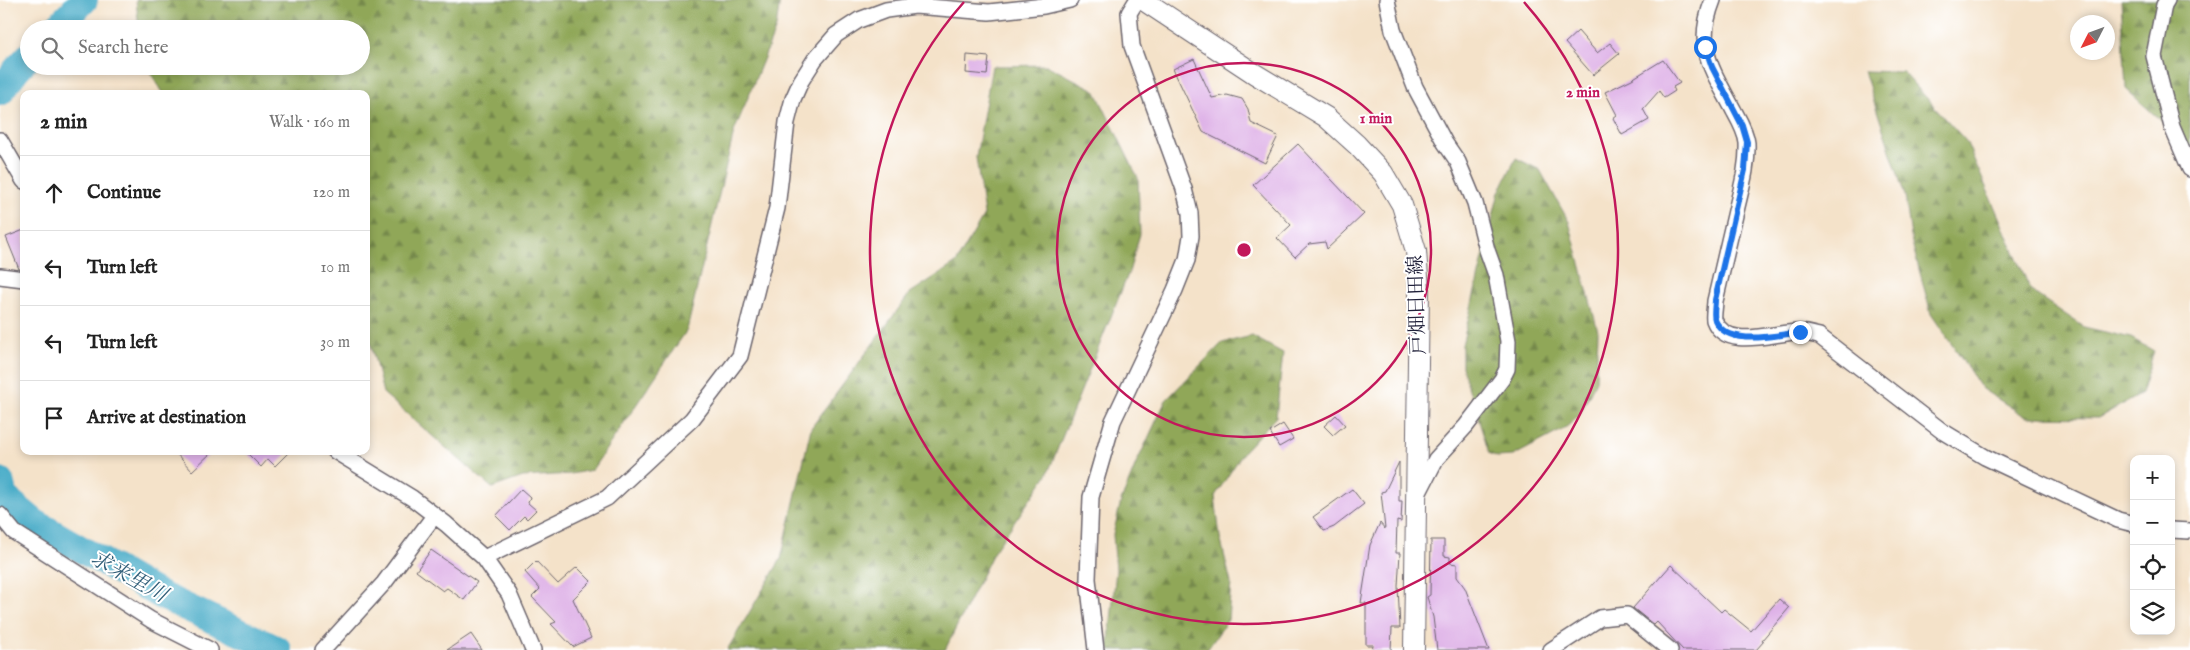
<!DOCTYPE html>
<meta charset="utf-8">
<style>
:root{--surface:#fff;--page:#f6f6f6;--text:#222;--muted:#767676;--line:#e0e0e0}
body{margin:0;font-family:"IM FELL English","Noto Serif JP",serif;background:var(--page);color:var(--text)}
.controls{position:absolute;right:15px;bottom:15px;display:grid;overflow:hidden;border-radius:10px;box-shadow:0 2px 8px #0003}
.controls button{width:45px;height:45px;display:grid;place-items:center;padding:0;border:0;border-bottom:1px solid var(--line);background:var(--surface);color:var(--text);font:25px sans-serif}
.compass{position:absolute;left:2070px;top:15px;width:45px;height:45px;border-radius:50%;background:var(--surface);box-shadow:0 2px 8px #0003;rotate:228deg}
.stop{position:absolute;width:15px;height:15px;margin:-11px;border:4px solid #1a73e8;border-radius:50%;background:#fff}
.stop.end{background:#1a73e8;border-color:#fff;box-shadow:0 1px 5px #0008}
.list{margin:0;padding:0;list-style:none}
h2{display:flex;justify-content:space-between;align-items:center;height:65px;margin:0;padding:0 20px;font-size:21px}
h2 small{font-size:16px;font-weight:400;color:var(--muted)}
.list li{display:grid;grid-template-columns:32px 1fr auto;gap:15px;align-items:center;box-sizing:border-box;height:75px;padding:0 20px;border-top:1px solid var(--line)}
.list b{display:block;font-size:19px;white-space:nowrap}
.list em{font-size:16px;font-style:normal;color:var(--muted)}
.icon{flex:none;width:28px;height:28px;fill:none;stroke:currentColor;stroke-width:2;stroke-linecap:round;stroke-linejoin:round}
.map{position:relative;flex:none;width:2190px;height:650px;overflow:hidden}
.search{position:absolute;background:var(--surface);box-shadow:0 2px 8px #0003;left:20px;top:20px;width:350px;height:55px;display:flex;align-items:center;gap:12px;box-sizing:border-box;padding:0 18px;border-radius:28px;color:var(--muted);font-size:19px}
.panel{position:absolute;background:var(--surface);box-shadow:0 2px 8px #0003;left:20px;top:90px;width:350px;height:365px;border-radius:10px}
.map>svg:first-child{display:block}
</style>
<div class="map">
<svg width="2190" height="650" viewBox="0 0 2190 650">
<defs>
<pattern id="forest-firs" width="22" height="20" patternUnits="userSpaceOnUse" patternTransform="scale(1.25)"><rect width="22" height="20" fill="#90a759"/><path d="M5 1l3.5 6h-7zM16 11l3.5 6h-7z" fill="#75884b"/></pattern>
</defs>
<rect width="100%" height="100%" fill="#fff"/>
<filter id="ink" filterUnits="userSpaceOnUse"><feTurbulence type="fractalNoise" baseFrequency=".02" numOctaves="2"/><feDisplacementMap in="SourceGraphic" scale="10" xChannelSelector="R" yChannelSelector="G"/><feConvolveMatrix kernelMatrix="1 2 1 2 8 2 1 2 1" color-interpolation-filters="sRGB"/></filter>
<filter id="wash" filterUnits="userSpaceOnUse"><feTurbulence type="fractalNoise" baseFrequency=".0096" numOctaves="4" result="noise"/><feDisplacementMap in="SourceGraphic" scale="20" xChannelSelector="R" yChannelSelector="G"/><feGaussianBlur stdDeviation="1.12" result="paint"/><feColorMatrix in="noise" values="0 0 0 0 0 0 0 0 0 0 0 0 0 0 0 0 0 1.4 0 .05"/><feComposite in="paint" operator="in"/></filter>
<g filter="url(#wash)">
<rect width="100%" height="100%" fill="#f4e2c9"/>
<path fill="url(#forest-firs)" stroke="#59644a" d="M 136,0 L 780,0 L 776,28 L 734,132 L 687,330 L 592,470 L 571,474 L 523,477 L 492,488 L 383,393 L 366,325 L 366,94 L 164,94 L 146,66 L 361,66 L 361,29 L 139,29 Z
M 2121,0 L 2190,0 L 2190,147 L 2126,89 Z
M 1046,65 L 1095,90 L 1138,178 L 1140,234 L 1129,272 L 1047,475 L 993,553 L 945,650 L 727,650 L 781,559 L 811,428 L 910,293 L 956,263 L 984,215 L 976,157 L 992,66 Z
M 1864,71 L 1903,72 L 1966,141 L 2031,291 L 2084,327 L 2131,338 L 2154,351 L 2141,394 L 2098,418 L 2026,417 L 1982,389 L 1931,314 L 1912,243 L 1905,196 Z
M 1516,158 L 1540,170 L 1569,222 L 1598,331 L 1596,381 L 1579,416 L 1564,429 L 1513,456 L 1497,457 L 1489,453 L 1462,367 L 1462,345 L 1499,192 Z
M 1252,336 L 1283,353 L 1276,417 L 1244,451 L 1215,496 L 1220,537 L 1231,583 L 1228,620 L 1207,650 L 1108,650 L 1116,570 L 1113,535 L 1121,501 L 1136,464 L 1166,400 L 1222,343 Z"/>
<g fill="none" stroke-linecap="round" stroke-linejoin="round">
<path stroke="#47abc7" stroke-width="28" d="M 56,29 L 84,0
M 0,92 L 16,70 L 29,56
M 0,481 L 4,497 L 34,522 L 162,596 L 278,650"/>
</g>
<g id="blocks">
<path fill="#deb1e7" d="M 1578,31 L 1597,53 L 1610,43 L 1619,54 L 1593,75 L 1565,43 Z
M 967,55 L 989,57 L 987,75 L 966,73 Z
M 1194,59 L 1212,98 L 1227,95 L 1242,99 L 1248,109 L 1251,123 L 1278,136 L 1265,163 L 1203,132 L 1173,69 Z
M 1663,60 L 1680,83 L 1673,87 L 1675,91 L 1664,98 L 1659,91 L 1643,109 L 1649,120 L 1622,135 L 1613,118 L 1617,115 L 1605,92 L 1632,79 Z
M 1298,144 L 1364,214 L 1327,249 L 1325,242 L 1309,244 L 1295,257 L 1277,238 L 1291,225 L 1253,185 Z
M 24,230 L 24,270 L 19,269 L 6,237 Z
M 1336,415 L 1345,425 L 1333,435 L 1324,426 Z
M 1283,424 L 1293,439 L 1279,447 L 1270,432 Z
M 174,451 L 213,451 L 192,471 Z
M 245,451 L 290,451 L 275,466 L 268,459 L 261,467 Z
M 1399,462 L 1399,501 L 1402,501 L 1401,522 L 1397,521 L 1396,553 L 1400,553 L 1398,586 L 1400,628 L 1392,628 L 1391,650 L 1372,650 L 1373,645 L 1366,645 L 1366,603 L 1361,603 L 1370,545 L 1380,523 L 1385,529 L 1381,492 L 1385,491 Z
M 521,489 L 530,497 L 528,503 L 536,510 L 527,519 L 524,516 L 510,530 L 496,516 Z
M 1352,489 L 1364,504 L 1334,527 L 1324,531 L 1313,517 Z
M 1431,540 L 1444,540 L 1444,556 L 1450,557 L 1450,563 L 1457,564 L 1457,577 L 1465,588 L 1489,650 L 1437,650 L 1433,617 L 1427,597 L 1430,595 Z
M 431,550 L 477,582 L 464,600 L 447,588 L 443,591 L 416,571 Z
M 536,561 L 558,584 L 577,567 L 591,581 L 573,599 L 591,638 L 573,647 L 551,624 L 556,622 L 532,597 L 540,589 L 525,572 Z
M 1671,565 L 1721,612 L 1724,609 L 1751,631 L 1779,599 L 1789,608 L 1762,640 L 1764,641 L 1756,650 L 1683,650 L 1657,622 L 1654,625 L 1633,608 Z
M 471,634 L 482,650 L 447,650 Z"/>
</g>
</g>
<g filter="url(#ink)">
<use href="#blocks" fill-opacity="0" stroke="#6c656d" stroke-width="1"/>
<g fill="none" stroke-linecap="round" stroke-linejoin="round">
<g stroke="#6c656d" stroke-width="18">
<path id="minor" d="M 1387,0 L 1393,30 L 1415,87 L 1445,143 L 1458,162 L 1475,203 L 1487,250 L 1496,275 L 1508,341 L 1507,369 L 1502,379 L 1466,426 L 1436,459 L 1417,496
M 1713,0 C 1694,48 1712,69 1734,111 C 1739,120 1746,132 1747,143 C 1748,166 1741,189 1736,211 C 1729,241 1722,271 1715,301 C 1715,306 1713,315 1714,320 C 1726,352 1777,331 1800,332 C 1806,332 1813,335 1819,336 L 1942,431 L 1985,457 L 2118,520 L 2134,524
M 2167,0 L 2164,5 L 2154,56 L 2172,127 L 2190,169
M 0,140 L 24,181
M 0,276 L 24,279
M 335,451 L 412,498 L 446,524 L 484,558 L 509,594 L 533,650
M 0,515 L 14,532 L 151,620 L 210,650
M 2171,530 L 2190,531
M 484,558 L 607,498 L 692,419 L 740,356 L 777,208 L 787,122 L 793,99 L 801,81 L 815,59 L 836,35 L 859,20 L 886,10 L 915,6 L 989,12 L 1044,6 L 1070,0
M 323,650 L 384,583 L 434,516
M 1096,650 L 1088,579 L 1091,497 L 1113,421 L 1175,290 L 1187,260 L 1191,236 L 1190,213 L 1184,189 L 1132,46 L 1129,13 L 1137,0
M 1551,650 L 1600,618 L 1627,615 L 1670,650"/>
</g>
<g stroke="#6c656d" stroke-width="22">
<path id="major" d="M 1143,0 L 1255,74 L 1326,117 L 1357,145 L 1383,173 L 1402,205 L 1416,251 L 1419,290 L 1414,650"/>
</g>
<use href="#minor" stroke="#fff" stroke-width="15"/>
<use href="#major" stroke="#fff" stroke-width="20"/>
</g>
</g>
<g fill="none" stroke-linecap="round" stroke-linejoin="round" filter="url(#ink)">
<path stroke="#1a73e8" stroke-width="6" d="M 1705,47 L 1712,67 L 1742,125 L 1747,142 L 1745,170 L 1715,300 C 1715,306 1713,315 1715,320 C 1727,348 1777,335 1800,332"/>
</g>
<g fill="none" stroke="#c2185b" stroke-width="2.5">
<circle cx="1244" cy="250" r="187"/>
<path d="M1524 2A374 374 0 1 1 964 2"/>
</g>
<g text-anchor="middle" stroke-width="4" stroke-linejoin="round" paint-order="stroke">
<g font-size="20" fill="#22223b" stroke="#fff">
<text transform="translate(1416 305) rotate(-92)" y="7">戸畑日田線</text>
</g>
<g font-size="21" font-style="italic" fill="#33607a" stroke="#fff">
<text transform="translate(129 576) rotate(29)" y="7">求来里川</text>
</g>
</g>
<circle cx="1244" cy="250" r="8" fill="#c2185b" stroke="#fff" stroke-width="2.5"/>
<g font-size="15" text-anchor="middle" font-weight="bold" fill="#c2185b" stroke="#fff" stroke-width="4" stroke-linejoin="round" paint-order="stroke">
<text x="1583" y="97">2 min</text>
<text x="1376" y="123">1 min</text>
</g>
</svg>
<div class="controls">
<button>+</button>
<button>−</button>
<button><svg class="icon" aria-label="locate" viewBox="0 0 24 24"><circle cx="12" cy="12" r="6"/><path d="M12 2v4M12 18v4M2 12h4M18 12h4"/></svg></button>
<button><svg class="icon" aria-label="layers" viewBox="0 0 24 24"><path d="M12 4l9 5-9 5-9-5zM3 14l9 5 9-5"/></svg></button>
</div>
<svg class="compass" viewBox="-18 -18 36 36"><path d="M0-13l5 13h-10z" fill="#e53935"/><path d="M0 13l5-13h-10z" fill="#767676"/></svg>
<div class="stop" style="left:1705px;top:47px"></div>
<div class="stop end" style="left:1800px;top:332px"></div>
<div class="search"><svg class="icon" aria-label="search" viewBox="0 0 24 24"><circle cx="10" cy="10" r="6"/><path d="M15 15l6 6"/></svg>Search here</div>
<section class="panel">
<h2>2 min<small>Walk · 160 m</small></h2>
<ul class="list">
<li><svg class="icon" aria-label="ahead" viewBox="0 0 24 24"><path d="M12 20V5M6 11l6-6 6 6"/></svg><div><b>Continue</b></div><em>120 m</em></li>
<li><svg class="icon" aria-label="left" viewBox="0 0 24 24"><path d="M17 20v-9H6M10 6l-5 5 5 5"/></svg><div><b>Turn left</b></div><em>10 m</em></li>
<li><svg class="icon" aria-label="left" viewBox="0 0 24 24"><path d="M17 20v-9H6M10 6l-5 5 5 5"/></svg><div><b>Turn left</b></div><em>30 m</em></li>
<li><svg class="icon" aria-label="arrive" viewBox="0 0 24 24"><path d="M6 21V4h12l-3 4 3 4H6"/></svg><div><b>Arrive at destination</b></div></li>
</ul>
</section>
</div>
